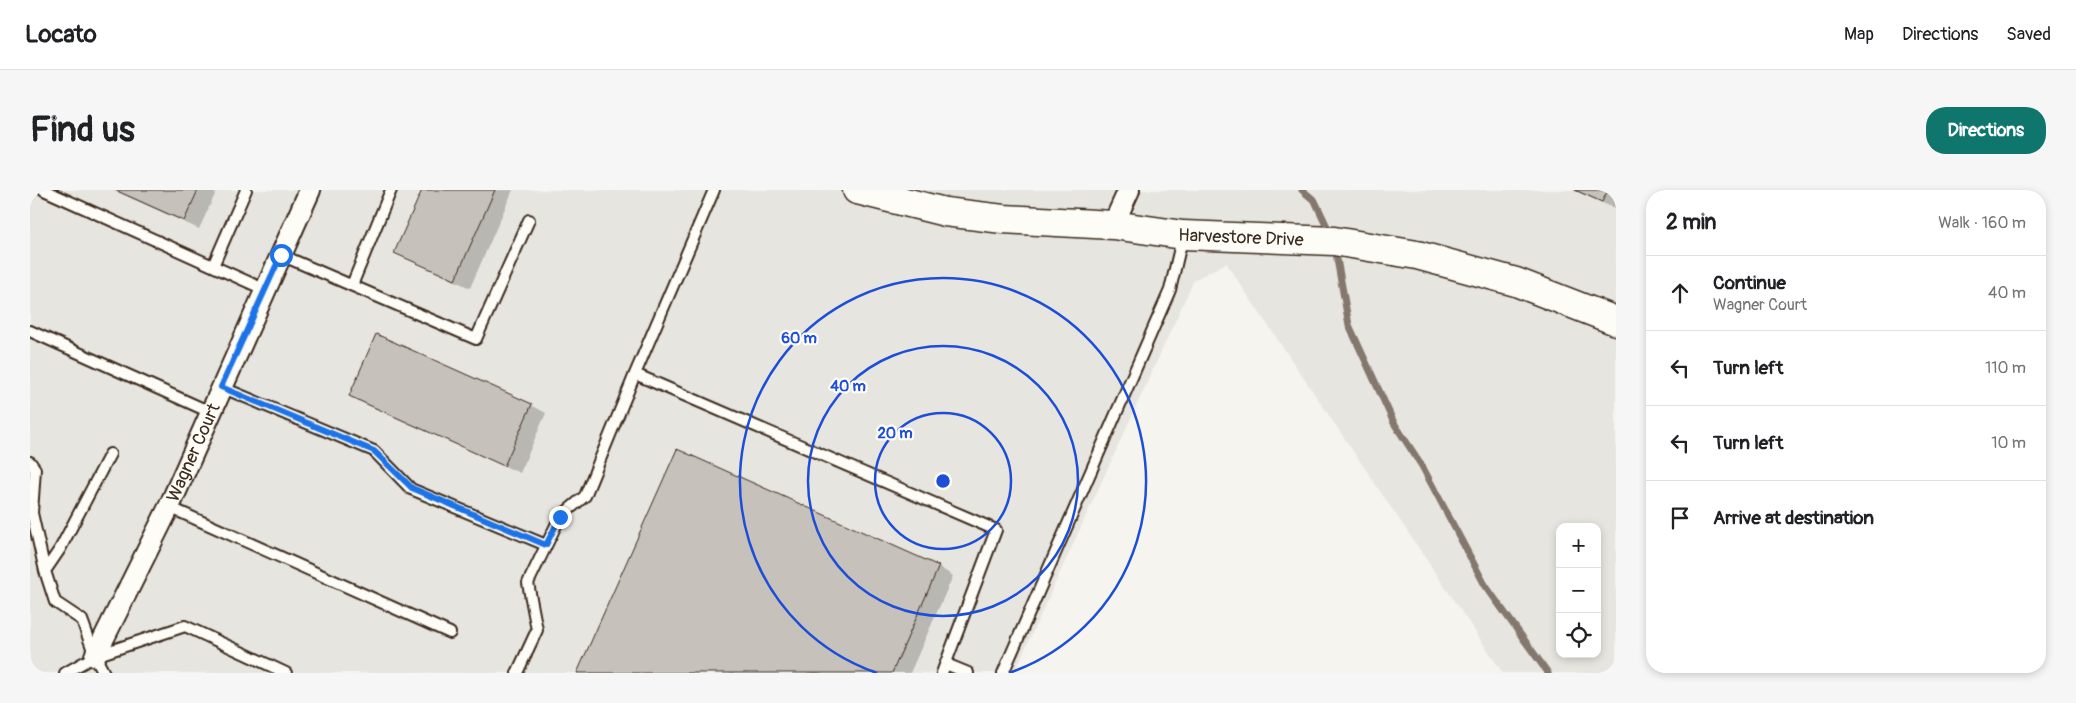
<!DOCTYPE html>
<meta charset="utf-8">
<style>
:root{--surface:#fff;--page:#f6f6f6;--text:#202124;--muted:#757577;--line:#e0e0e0;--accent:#0f766e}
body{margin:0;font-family:Pangolin,sans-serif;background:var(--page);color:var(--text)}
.controls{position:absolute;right:15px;bottom:15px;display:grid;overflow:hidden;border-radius:10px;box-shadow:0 2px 8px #0003}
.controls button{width:45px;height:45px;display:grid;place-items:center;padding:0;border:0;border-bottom:1px solid var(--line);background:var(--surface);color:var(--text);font:25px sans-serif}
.stop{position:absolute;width:15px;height:15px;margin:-11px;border:4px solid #1a73e8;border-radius:50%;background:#fff}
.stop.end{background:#1a73e8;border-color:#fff;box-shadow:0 1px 5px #0008}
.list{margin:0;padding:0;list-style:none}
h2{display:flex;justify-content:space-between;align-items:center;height:65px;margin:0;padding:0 20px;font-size:21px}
h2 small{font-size:16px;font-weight:400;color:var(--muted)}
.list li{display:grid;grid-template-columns:32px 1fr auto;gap:15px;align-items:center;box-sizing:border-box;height:75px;padding:0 20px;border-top:1px solid var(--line)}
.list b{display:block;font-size:19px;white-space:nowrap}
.list p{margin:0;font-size:16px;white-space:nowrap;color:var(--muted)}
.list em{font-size:16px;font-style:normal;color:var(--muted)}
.icon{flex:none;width:28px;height:28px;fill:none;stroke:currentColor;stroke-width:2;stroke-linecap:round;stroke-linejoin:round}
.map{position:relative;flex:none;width:1586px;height:483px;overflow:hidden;border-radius:20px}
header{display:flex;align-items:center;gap:30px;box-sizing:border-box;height:70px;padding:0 25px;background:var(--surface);border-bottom:1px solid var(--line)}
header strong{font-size:24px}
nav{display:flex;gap:28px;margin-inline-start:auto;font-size:18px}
.intro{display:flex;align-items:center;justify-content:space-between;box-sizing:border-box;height:120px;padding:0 30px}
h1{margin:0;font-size:35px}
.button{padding:12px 22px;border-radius:20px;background:var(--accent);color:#fff;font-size:18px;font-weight:700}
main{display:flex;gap:30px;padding:0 30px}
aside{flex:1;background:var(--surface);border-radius:20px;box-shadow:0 2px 8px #0003}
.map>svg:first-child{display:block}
</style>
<header>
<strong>Locato</strong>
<nav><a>Map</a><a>Directions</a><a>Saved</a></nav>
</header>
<div class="intro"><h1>Find us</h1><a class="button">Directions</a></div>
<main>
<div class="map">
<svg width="1586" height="483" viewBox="0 0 1586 483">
<rect width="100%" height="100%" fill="#f5f4ee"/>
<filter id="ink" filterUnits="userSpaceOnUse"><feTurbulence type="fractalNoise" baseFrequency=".02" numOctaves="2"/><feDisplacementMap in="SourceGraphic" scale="10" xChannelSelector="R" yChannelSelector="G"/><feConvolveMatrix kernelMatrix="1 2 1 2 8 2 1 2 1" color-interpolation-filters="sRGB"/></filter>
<g filter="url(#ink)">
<path fill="#e7e5df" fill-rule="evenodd" d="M 0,0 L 1586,0 L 1586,483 L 1473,483 L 1196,73 L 1164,90 L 984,483 L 0,483 ZM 1530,337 L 1567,337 L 1567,464 L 1530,464 Z"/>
<path fill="#0003" d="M 83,0 L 187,0 L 169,39 Z
M 394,0 L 483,0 L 440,98 L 366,63 Z
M 1543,0 L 1586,0 L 1586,19 Z
M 320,206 L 501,215 L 516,223 L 490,283 L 335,214 Z
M 648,261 L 909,377 L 923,386 L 880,483 L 549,483 Z"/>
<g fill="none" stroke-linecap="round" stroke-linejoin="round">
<path stroke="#84786e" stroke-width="7" d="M 1272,0 L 1285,11 L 1301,45
M 1305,58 L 1319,135 L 1364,233 L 1392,276 L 1455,395 L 1518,483"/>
</g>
<path fill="#c7c1bb" stroke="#3b2a1e" d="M 85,0 L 168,0 L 154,31 Z
M 392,0 L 465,0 L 425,90 L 364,63 Z
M 1545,0 L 1578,0 L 1572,12 Z
M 346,144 L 502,214 L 474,276 L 319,206 Z
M 647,259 L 909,376 L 862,483 L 547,483 Z"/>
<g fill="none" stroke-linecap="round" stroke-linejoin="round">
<g stroke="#3b2a1e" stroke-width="14">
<path id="lane" d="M 14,0 L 236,100
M 251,65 L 446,149 L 499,30
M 183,76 L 216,0
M 322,95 L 361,0
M 0,141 L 180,222
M 605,184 L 966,340 L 912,483
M 191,197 L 344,261 L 381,299 L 516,355
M 0,272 L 5,279 L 2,323 L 15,381 L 25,412 L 52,430 L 65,466 L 74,483
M 139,317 L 420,443
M 15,381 L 30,359 L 80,264
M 916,474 L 938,483
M 35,483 L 65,466 L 155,436 L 256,483
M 487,483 L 507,440 L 498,393 L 530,327 L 555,306 L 605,184 L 684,0
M 973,483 L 1140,100 L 1153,45"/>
</g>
<g stroke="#3b2a1e" stroke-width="24">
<g id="street">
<path d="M 1083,35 L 1099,0"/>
<path id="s1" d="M 65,466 L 139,317 L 280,0"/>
</g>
</g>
<g stroke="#3b2a1e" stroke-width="31">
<g id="secondary">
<path id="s2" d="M 827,0 L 915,22 L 973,29 L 1083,35 L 1153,45 L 1304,51 L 1387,65 L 1486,92 L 1586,131"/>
</g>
</g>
<use href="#lane" stroke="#fdfcf7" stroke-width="10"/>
<use href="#street" stroke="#fdfcf7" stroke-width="20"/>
<use href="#secondary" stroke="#fdfcf7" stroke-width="28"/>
</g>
</g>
<g fill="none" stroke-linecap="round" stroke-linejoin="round" filter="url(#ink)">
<path stroke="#1a73e8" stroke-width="6" d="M 251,65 L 191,197 L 344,261 L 382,298 L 516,355 L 530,327"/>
</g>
<g fill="none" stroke="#1d4ed8" stroke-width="2.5">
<circle cx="913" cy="291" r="68"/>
<circle cx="913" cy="291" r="135"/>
<path d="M847 483A203 203 0 1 1 979 483"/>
</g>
<g text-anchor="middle" stroke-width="4.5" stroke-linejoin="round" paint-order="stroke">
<g font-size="18" fill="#3b2a1e" stroke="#fdfcf7">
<text dy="6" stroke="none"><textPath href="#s2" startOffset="388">Harvestore Drive</textPath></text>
<text dy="6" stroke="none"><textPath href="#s1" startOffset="226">Wagner Court</textPath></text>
</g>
</g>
<circle cx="913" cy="291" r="8" fill="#1d4ed8" stroke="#fdfcf7" stroke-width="2.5"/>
<g font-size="15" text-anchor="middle" font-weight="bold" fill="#1d4ed8" stroke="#fdfcf7" stroke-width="4.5" stroke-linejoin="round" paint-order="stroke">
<text x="769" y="153">60 m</text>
<text x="818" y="201">40 m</text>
<text x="865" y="248">20 m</text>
</g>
</svg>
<div class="controls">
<button>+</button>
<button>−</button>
<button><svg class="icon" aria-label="locate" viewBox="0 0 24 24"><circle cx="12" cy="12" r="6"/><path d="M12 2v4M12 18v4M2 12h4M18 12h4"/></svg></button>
</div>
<div class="stop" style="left:251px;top:65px"></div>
<div class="stop end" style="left:530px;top:327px"></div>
</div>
<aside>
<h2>2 min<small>Walk · 160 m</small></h2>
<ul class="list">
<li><svg class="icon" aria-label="ahead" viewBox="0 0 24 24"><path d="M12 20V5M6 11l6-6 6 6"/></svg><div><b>Continue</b><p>Wagner Court</p></div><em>40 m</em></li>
<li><svg class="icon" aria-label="left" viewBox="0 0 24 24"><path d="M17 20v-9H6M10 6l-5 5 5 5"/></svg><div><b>Turn left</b></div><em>110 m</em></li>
<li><svg class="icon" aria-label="left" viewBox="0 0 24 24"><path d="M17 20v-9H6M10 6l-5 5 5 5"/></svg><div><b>Turn left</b></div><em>10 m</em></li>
<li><svg class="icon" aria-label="arrive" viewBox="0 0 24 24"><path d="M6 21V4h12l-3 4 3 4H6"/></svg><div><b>Arrive at destination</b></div></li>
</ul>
</aside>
</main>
